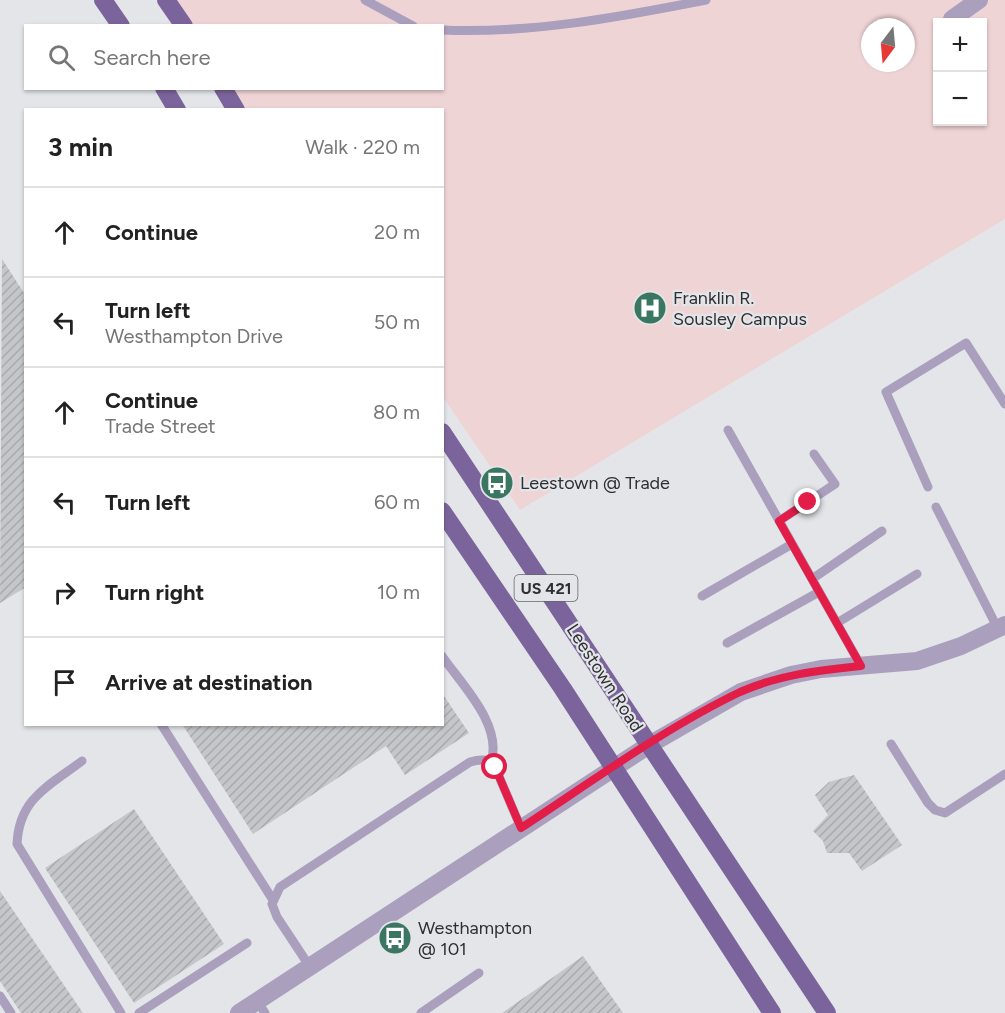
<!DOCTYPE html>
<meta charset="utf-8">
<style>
:root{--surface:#fff;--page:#f2f2f2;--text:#222;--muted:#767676;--line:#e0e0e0}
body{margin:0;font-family:Figtree,sans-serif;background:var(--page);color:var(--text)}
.controls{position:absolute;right:18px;top:18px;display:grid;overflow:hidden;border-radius:0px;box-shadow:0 2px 4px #0004}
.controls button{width:54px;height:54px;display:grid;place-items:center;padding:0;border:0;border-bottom:2px solid var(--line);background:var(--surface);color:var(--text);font:30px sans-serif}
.compass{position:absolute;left:861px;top:18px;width:54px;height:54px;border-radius:50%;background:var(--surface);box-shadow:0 2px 4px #0004;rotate:196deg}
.stop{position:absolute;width:18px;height:18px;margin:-14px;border:4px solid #e11d48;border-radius:50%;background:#fff}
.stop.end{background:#e11d48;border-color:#fff;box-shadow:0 2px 6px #0008}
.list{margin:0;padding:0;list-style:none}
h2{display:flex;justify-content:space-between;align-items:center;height:78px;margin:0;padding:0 24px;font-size:26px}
h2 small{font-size:20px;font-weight:400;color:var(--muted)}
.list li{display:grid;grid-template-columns:39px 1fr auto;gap:18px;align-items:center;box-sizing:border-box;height:90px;padding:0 24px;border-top:2px solid var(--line)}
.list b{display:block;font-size:22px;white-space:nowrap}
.list p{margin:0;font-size:20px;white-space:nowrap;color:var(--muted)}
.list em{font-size:20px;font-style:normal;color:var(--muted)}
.icon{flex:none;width:33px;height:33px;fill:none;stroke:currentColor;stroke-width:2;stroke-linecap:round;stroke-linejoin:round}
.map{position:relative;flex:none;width:1005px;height:1013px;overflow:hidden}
.search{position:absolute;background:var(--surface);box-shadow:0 2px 4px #0004;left:24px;top:24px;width:420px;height:66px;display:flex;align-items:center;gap:15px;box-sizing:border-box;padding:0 21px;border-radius:0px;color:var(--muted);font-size:22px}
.panel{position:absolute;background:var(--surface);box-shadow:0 2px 4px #0004;left:24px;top:108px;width:420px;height:618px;border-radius:0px}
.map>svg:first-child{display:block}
</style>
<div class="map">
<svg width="1005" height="1013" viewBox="0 0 1005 1013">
<defs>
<pattern id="building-hatch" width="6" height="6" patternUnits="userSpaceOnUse" patternTransform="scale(1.5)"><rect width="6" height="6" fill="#c4c6c9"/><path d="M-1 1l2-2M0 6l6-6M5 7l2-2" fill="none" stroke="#a9aaad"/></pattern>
</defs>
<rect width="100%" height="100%" fill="#e3e5e8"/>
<path fill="#efd4d6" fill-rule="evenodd" d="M 172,0 L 1005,0 L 1005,219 L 520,510 L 443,397 L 442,110 L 247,109 L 233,89 L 442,88 L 442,26 L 190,25 ZM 938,22 L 982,22 L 982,122 L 938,122 ZM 870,27 L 906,27 L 906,63 L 870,63 Z"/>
<path fill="url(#building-hatch)" d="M 2,259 L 26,296 L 26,587 L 0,603 Z
M 442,693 L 469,733 L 405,775 L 386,746 L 253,834 L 182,724 L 442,724 Z
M 854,775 L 902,845 L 862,871 L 849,853 L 827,853 L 823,841 L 813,831 L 828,815 L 815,795 L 829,782 Z
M 134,809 L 224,944 L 134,1003 L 45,868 Z
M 0,891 L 83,1013 L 21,1013 L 0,981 Z
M 583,956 L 623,1013 L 502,1013 L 535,990 Z"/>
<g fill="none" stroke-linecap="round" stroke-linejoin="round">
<path stroke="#ab9fbe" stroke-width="9" d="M 365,0 L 413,26
M 442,30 C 531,34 619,17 706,0
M 728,430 L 861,666
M 928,487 L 886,392 L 966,343 L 1005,404
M 936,507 L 998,629
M 779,521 L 835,484 L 814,454
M 812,579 L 882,531
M 702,596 L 792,544
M 837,623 L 917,574
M 727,643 L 819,592
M 442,656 C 462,685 503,725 491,762
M 161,724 L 273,900
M 891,744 L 928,803 L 935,810 L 945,813 L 1005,774
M 82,761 C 49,786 19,798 17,844 L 121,1013
M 310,967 L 277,917 L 272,904 L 280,887 L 470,762 C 480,759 488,758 495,767 L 521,828
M 0,996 L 11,1013
M 257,1001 L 265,1013
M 139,1013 L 247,943
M 421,1013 L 479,973"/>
<path stroke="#ab9fbe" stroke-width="18" d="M 952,19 L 979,0
M 239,1013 L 649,745 L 741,692 L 791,675 L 821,669 L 917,661 L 961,646 L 1005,625"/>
<path stroke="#7b649b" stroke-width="18" d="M 103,0 L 121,26
M 166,0 L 184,26
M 164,88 L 177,110
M 223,88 L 236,110
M 442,432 L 827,1013
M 442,511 L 563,689 L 772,1013"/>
</g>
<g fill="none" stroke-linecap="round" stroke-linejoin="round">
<path stroke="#e11d48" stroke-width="8" d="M 495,767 L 521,828 C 591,782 665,728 740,692 C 778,675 820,670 861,666 L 779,521 L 808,502"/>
</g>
<defs>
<g id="hospital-disc" transform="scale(1.725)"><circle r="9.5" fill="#3a7662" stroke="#e3e5e8"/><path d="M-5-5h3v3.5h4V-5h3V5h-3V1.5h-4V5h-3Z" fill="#fff"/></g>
<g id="bus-disc" transform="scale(1.725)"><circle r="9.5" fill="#3a7662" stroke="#e3e5e8"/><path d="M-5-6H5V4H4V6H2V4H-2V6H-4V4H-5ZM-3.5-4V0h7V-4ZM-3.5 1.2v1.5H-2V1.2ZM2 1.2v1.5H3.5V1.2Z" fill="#fff"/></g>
</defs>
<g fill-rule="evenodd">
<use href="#hospital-disc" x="650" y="308"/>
<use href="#bus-disc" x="497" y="483"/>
<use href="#bus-disc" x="395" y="938"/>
</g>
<g text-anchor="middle" stroke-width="4.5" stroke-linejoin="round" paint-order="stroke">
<rect fill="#e3e5e8" stroke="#656668" stroke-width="1.5" x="514.5" y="575" width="63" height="26" rx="4.5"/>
<g font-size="16" font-weight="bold" fill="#2f2f31">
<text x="546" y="594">US 421</text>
</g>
<g font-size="18" fill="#2f2f31" stroke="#e3e5e8" text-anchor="start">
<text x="673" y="304">Franklin R.<tspan x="673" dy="21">Sousley Campus</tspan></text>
<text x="520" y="489">Leestown @ Trade</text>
<text x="418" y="934">Westhampton<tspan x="418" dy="21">@ 101</tspan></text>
</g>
<g font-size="18" fill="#2f2f31" stroke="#e3e5e8">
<text transform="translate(605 678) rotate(57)" y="6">Leestown Road</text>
</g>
</g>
</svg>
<div class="controls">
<button>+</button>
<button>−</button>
</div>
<svg class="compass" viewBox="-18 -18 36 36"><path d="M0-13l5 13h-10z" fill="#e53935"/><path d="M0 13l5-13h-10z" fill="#767676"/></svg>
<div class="stop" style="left:495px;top:767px"></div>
<div class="stop end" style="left:808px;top:502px"></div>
<div class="search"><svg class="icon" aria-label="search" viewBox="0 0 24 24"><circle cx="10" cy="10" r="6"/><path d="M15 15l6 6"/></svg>Search here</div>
<section class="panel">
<h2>3 min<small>Walk · 220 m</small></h2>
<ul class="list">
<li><svg class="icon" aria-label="ahead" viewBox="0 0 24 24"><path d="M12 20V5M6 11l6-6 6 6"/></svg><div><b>Continue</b></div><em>20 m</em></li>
<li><svg class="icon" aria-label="left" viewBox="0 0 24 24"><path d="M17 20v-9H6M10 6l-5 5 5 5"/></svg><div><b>Turn left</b><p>Westhampton Drive</p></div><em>50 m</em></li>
<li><svg class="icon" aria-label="ahead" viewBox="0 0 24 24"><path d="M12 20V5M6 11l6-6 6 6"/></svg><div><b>Continue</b><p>Trade Street</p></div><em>80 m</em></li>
<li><svg class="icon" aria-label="left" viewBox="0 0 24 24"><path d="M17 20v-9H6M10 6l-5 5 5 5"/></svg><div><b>Turn left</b></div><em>60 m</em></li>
<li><svg class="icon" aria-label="right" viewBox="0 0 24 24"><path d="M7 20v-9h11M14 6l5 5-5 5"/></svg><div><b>Turn right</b></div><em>10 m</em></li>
<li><svg class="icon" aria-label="arrive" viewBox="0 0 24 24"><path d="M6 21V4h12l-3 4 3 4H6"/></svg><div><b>Arrive at destination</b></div></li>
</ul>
</section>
</div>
